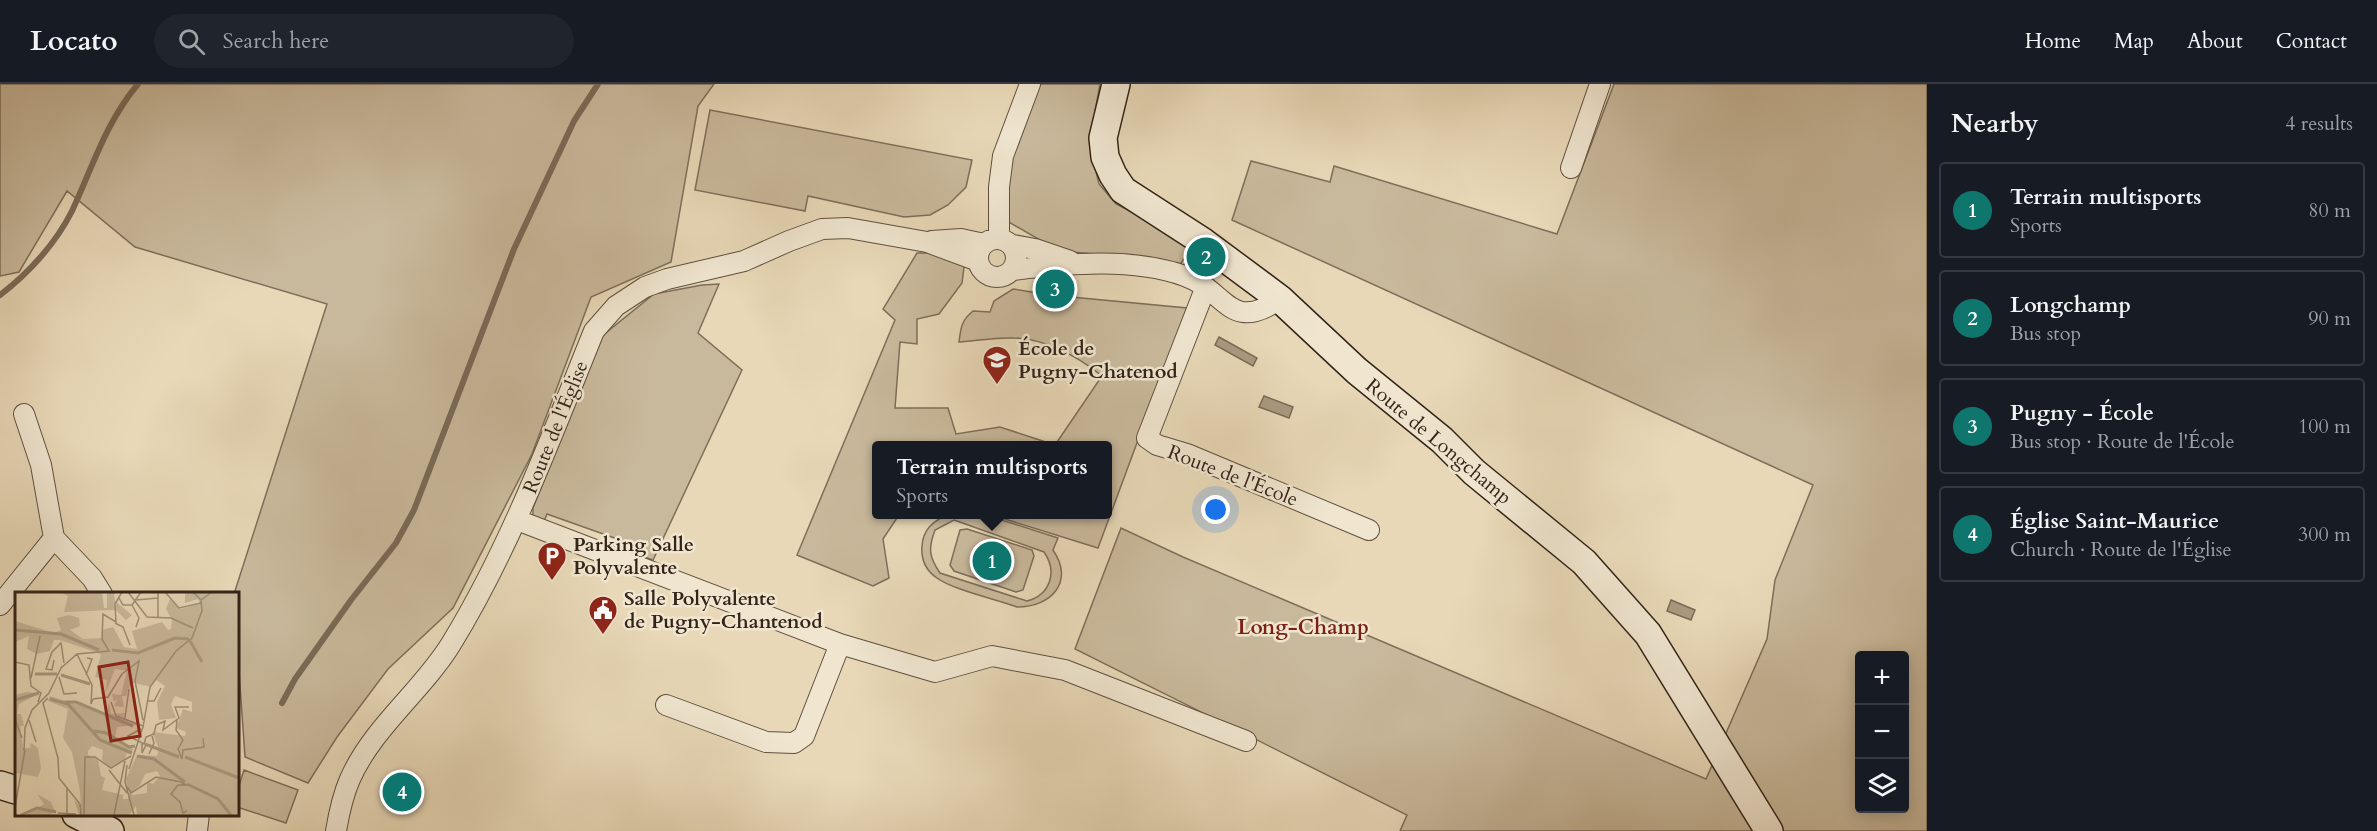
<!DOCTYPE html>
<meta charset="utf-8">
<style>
:root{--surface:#171b24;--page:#20242c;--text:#f1f3f6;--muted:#9ea1a6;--line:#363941;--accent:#0f766e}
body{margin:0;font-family:Cardo,serif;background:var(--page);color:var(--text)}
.controls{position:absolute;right:18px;bottom:18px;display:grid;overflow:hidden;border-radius:6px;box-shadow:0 3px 15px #0003}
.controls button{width:54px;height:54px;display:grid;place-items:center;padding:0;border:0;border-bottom:2px solid var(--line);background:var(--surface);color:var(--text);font:30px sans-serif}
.you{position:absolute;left:1216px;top:426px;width:21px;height:21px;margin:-15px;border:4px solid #fff;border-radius:50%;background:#1a73e8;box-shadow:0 0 0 9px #1a73e833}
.badge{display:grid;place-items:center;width:39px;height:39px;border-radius:50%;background:var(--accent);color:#fff;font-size:20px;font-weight:700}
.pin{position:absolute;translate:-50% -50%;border:3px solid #fff;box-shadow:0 2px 6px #0006}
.popup{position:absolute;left:872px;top:357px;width:240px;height:78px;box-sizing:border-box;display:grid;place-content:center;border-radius:6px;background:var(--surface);filter:drop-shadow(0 2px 4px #0005);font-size:20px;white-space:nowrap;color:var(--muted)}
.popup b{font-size:22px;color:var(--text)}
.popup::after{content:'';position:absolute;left:50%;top:100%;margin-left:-12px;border:12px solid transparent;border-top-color:var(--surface)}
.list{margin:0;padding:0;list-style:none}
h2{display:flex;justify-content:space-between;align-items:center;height:78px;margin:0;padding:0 24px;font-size:26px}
h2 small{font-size:20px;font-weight:400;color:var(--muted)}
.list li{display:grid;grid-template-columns:39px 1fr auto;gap:18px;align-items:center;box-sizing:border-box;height:96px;margin:0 12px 12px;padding:0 12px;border:2px solid var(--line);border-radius:6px}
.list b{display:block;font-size:22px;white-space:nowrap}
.list p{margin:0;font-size:20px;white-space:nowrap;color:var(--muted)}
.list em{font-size:20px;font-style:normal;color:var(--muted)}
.icon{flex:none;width:33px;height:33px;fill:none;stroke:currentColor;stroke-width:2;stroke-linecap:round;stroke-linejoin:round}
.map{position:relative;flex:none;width:1927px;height:747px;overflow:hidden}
header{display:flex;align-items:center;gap:36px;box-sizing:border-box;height:84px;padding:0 30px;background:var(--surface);border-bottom:2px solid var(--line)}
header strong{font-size:28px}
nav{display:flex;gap:33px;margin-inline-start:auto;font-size:21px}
.search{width:420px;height:54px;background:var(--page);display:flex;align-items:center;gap:15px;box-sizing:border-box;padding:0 21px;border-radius:33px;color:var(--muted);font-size:22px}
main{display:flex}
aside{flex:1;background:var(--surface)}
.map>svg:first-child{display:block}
</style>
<header>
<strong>Locato</strong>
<div class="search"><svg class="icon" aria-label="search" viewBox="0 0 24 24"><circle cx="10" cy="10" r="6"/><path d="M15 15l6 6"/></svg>Search here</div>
<nav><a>Home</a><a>Map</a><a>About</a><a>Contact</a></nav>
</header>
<main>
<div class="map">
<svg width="1927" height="747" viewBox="0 0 1927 747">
<rect width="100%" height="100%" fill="#e8d8b7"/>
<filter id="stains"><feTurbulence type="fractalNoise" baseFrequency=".00333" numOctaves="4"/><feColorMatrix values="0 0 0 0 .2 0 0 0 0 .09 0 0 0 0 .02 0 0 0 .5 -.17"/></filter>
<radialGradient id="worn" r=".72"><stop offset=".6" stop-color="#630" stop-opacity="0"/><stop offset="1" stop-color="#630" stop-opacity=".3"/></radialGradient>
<path fill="#c9b99c" stroke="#7e6e5a" stroke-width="1.5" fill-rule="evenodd" d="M 0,0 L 714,0 L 698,22 L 671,178 L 591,213 L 532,370 L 453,524 L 388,585 L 337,653 L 308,699 L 245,673 L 237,559 L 237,510 L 234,510 L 327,220 L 135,163 L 67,107 L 19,188 L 0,192 Z
M 1038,0 L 1100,0 L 1095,28 L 1092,71 L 1099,100 L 1116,120 L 1193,160 L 1180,181 L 1146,174 L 1071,168 L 1040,156 L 1007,137 L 1008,76 Z
M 1614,0 L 1927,0 L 1927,747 L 1400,747 L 1407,731 L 1075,565 L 1121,444 L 1183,473 L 1706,695 L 1767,555 L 1775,496 L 1813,401 L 1232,136 L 1251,77 L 1330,98 L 1334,82 L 1557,150 ZM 1860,572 L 1904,572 L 1904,724 L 1860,724 Z
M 710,26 L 972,76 L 966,103 L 948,121 L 930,131 L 904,133 L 808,112 L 805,127 L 695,106 Z
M 917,169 L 953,169 L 964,183 L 962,199 L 939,230 L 917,235 L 917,260 L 900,258 L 895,324 L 948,324 L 956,350 L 1000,343 L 1055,361 L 1102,292 C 1078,273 1046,255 1014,254 C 996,253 977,257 959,258 C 961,243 961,237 973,227 L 990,228 L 994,217 L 1013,205 L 1050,211 L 1187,224 L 1098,464 L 992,431 L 1108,430 L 1108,362 L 876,362 L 876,430 L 899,431 L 883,455 L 889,494 L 873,502 L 797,471 L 895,236 L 883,225 Z
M 719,200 L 698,249 L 742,286 L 653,476 L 621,465 L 623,457 L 547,430 L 543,440 L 533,437 L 533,424 L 602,252 L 654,210 L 702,201 Z
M 946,431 L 986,431 L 1058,454 L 1053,466 C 1075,498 1051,523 1017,523 C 998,516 951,505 937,494 C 925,486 921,475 922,462 C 923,445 933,438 946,431 ZM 954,436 L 1044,468 C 1058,488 1050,511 1027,517 L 940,489 C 929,473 928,465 935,446 Z
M 967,445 L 1032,466 L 1034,472 L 1023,506 L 1016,508 L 954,487 L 950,481 L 960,446 Z
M 244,686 L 298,706 L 286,739 L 237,723 L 237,708 Z"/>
<path fill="#aa9a81" stroke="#7a6a57" stroke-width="1.5" d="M 1219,253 L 1257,274 L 1253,282 L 1215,261 Z
M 1264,312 L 1293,323 L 1289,334 L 1259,323 Z
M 1671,516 L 1695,526 L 1691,536 L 1667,527 Z"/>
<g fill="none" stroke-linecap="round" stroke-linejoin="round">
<path stroke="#7a6a57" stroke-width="6" d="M 0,211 C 29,189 56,159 72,127 C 93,82 106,38 138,0
M 282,619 L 295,595 L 351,516 L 396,459 L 414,426 L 514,165 L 574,37 L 598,0"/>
<g stroke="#605040" stroke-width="22">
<path id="street" d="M 1571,84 L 1600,0
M 999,154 L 999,103 L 1003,72 L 1030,0
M978 174a19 19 0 1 1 38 0a19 19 0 1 1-38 0Z
M 932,157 L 961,155 L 984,160
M 1013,161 L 1035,165 L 1070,177
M 1012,186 C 1068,180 1131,173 1185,192 C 1227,207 1229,250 1280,215
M 1205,205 L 1147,354 L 1157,361 L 1187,370 L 1369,446
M 24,330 L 41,381 L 54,454
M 517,436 L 840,560 L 935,588 L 992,572 L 1065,586 L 1246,657
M 0,521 L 54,454 L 92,494 L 102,510
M 666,621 L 766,658 L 794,659 L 804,652 L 840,560
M 197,747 L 199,730
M 336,747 C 339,729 343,711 350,695 C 373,643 422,607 451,560 C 511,462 551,353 594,247 L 616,222 L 645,203 L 667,195 L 744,177 L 789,157 L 822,145 L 848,144 L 927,158 L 978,177"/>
</g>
<g stroke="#332318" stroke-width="30">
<path id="secondary" d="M 1116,0 L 1103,54 L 1105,73 L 1113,91 L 1123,106 L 1202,157 L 1280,215 L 1357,287 L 1442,356 L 1474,388 L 1584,478 L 1648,550 L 1769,747
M 0,701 L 16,706
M 76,730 L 110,747"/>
</g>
<use href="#street" stroke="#f0e6d0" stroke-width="20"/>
<use href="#secondary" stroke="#f0e6d0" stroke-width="27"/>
</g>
<defs>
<g id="school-pin" transform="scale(1.5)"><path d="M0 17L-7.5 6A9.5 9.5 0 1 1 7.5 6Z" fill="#8f2418" stroke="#f0e6d0"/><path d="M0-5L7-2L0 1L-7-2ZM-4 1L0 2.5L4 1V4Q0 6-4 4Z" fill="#fff"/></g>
<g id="parking-pin" transform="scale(1.5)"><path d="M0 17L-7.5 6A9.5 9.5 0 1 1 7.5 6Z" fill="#8f2418" stroke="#f0e6d0"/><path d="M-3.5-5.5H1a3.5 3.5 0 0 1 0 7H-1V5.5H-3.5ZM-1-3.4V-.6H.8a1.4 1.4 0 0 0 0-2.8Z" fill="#fff"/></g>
<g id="civic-pin" transform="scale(1.5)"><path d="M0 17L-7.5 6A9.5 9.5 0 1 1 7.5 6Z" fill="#8f2418" stroke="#f0e6d0"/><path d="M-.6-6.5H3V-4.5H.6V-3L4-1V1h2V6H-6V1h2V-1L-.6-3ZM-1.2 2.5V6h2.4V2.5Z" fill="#fff"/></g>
</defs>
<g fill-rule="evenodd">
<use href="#school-pin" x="997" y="276"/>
<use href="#parking-pin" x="552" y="472"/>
<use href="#civic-pin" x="603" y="526"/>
</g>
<g text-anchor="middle" stroke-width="5" stroke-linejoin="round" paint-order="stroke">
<g font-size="20" font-weight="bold" fill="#332318" stroke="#f0e6d0" text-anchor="start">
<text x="1018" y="271">École de<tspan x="1018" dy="23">Pugny-Chatenod</tspan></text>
<text x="573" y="467">Parking Salle<tspan x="573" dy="23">Polyvalente</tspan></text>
<text x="624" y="521">Salle Polyvalente<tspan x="624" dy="23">de Pugny-Chantenod</tspan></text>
</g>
<g font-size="20" fill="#332318" stroke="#f0e6d0">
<text transform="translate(555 343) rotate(-68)" y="7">Route de l'Église</text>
<text transform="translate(1439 357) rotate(40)" y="7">Route de Longchamp</text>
<text transform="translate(1233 391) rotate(21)" y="7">Route de l'École</text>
</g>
<g font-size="21" font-weight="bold" fill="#7a1f14" stroke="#f0e6d0">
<text x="1303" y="550">Long-Champ</text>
</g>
</g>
<g transform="translate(15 508)">
<rect width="224" height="224" fill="#e8d8b7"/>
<path d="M 87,0 L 89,16 L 92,16 L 92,0 L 99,0 L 100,9 L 117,23 L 111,28 L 101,18 L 49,20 L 53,4 L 46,0 ZM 170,0 L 223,0 L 223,223 L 122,223 L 121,214 L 114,223 L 64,223 L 59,208 L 66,214 L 65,199 L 57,160 L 48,146 L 53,117 L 33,109 L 35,104 L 92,122 L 94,111 L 96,122 L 110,121 L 109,125 L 123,133 L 102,135 L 100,146 L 118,157 L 116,163 L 112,161 L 110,167 L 95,175 L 87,168 L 88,158 L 77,154 L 73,159 L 73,163 L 83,167 L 86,184 L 90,186 L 87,198 L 108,203 L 108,207 L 113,207 L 114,200 L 118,203 L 132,201 L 132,190 L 138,192 L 145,184 L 142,179 L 130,182 L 125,193 L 116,200 L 112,195 L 111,187 L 122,163 L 142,164 L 144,157 L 137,140 L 170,144 L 171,140 L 161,136 L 168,117 L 177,120 L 177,110 L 160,104 L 156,112 L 161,126 L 144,128 L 142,110 L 150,94 L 141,88 L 136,95 L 116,90 L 111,104 L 107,104 L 109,115 L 99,114 L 103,106 L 99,110 L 97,102 L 106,103 L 112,79 L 100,77 L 91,100 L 92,88 L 80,85 L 86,62 L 45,48 L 39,48 L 35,59 L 22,62 L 12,57 L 14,44 L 0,50 L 0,29 L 39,41 L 46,38 L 42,26 L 54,23 L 64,26 L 65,34 L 55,38 L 68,47 L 87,46 L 87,38 L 98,35 L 109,55 L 122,57 L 117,39 L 147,30 L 153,38 L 156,37 L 157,28 L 151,17 L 155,7 L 165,17 L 185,12 L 183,7 L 170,11 ZM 11,100 L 25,101 L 4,112 L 2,122 L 6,122 L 9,134 L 5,134 L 8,156 L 15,156 L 16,151 L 23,156 L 26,176 L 23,185 L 1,181 L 0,103 ZM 22,202 L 36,210 L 40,219 L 35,223 L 11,223 L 29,212 Z" fill="#c9b99c"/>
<path fill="none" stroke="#aa9a81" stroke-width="3" d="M 0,38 L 46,42 L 84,58M 175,49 L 187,70M 97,58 L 123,61 L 160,46 L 174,47M 20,82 L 42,82M 46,83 L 75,92M 35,107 L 53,112 L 85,148 L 117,161M 0,108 L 24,101M 50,110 L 61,110 L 118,134M 79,139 L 91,141 L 114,155 L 120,154M 130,152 L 164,165M 122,164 L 139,167 L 170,190M 170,165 L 224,186M 172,192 L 203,207 L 216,223M 6,223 L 22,216 L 41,220"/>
<path fill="none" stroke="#a09077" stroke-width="1.5" d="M 113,0 L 132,25 L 156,26 L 178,36M 143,0 L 143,25M 150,0 L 164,16 L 186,11M 178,0 L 186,8 L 197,0M 104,6 L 108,13 L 117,13 L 126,0M 121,8 L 143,6M 117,13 L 124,26 L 121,35M 100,31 L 108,35 L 115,53M 62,62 L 77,93 L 76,112 L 78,107M 39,68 L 37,78 L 31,77 L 37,60 L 46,51 L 49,71M 0,70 L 14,73 L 16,94 L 26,101 L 23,110M 46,76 L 62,62 L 94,59 L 87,47 L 88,22 L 101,30 L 100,12 L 107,0M 71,83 L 77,67 L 72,66M 44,85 L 49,102 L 62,101M 16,86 L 25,44M 33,106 L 28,111 L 43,166 L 44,186 L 65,212 L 66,223M 78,107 L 93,105 L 107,82 L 124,69 L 120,89 L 128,128M 132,109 L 139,109 L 146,96M 96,110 L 101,124 L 128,134M 110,126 L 114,97M 0,127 L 7,146M 14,128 L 21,150M 162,128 L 161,138 L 168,148 L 163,157 L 167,167 L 168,158 L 189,155 L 188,146M 126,137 L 113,144 L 129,152 L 131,145 L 139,142 L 141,133 L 150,129 L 148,138 L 164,126 L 160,115 L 174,115M 127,151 L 127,161 L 131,153M 9,159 L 10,136 L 17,118 L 34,101 L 47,74M 134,162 L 139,151 L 137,144M 112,173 L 110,190 L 119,223M 114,177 L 128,135 L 135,95 L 161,59 L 177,46 L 187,19 L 186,8M 94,178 L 112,201M 112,199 L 113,196 L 116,201 L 141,185 L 166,190 L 171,193 L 163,193 L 156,202 L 165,210 L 168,221 L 172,219M 0,215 L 10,158M 43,221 L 61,222M 52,223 L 52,196M 69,223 L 70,165 L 80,165 L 96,176 L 116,164M 99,223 L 110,169"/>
<path fill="#8f2418" fill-opacity="0.15" stroke="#8f2418" stroke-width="3" d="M 113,70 L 125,144 L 96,149 L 84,75 Z"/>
<rect width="224" height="224" fill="none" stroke="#332318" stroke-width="3"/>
</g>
<rect width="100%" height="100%" filter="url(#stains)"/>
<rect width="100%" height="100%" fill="url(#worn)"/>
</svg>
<div class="controls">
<button>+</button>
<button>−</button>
<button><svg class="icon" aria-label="layers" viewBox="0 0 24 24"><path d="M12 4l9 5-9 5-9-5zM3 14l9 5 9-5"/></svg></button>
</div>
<div class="you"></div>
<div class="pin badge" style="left:992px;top:477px">1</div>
<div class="popup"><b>Terrain multisports</b>Sports</div>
<div class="pin badge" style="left:1206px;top:173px">2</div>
<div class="pin badge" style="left:1055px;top:205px">3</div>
<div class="pin badge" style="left:402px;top:708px">4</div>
</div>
<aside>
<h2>Nearby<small>4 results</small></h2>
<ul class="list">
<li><span class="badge">1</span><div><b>Terrain multisports</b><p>Sports</p></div><em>80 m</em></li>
<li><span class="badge">2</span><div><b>Longchamp</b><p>Bus stop</p></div><em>90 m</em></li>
<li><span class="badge">3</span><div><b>Pugny - École</b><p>Bus stop · Route de l'École</p></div><em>100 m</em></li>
<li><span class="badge">4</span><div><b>Église Saint-Maurice</b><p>Church · Route de l'Église</p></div><em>300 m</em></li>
</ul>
</aside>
</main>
